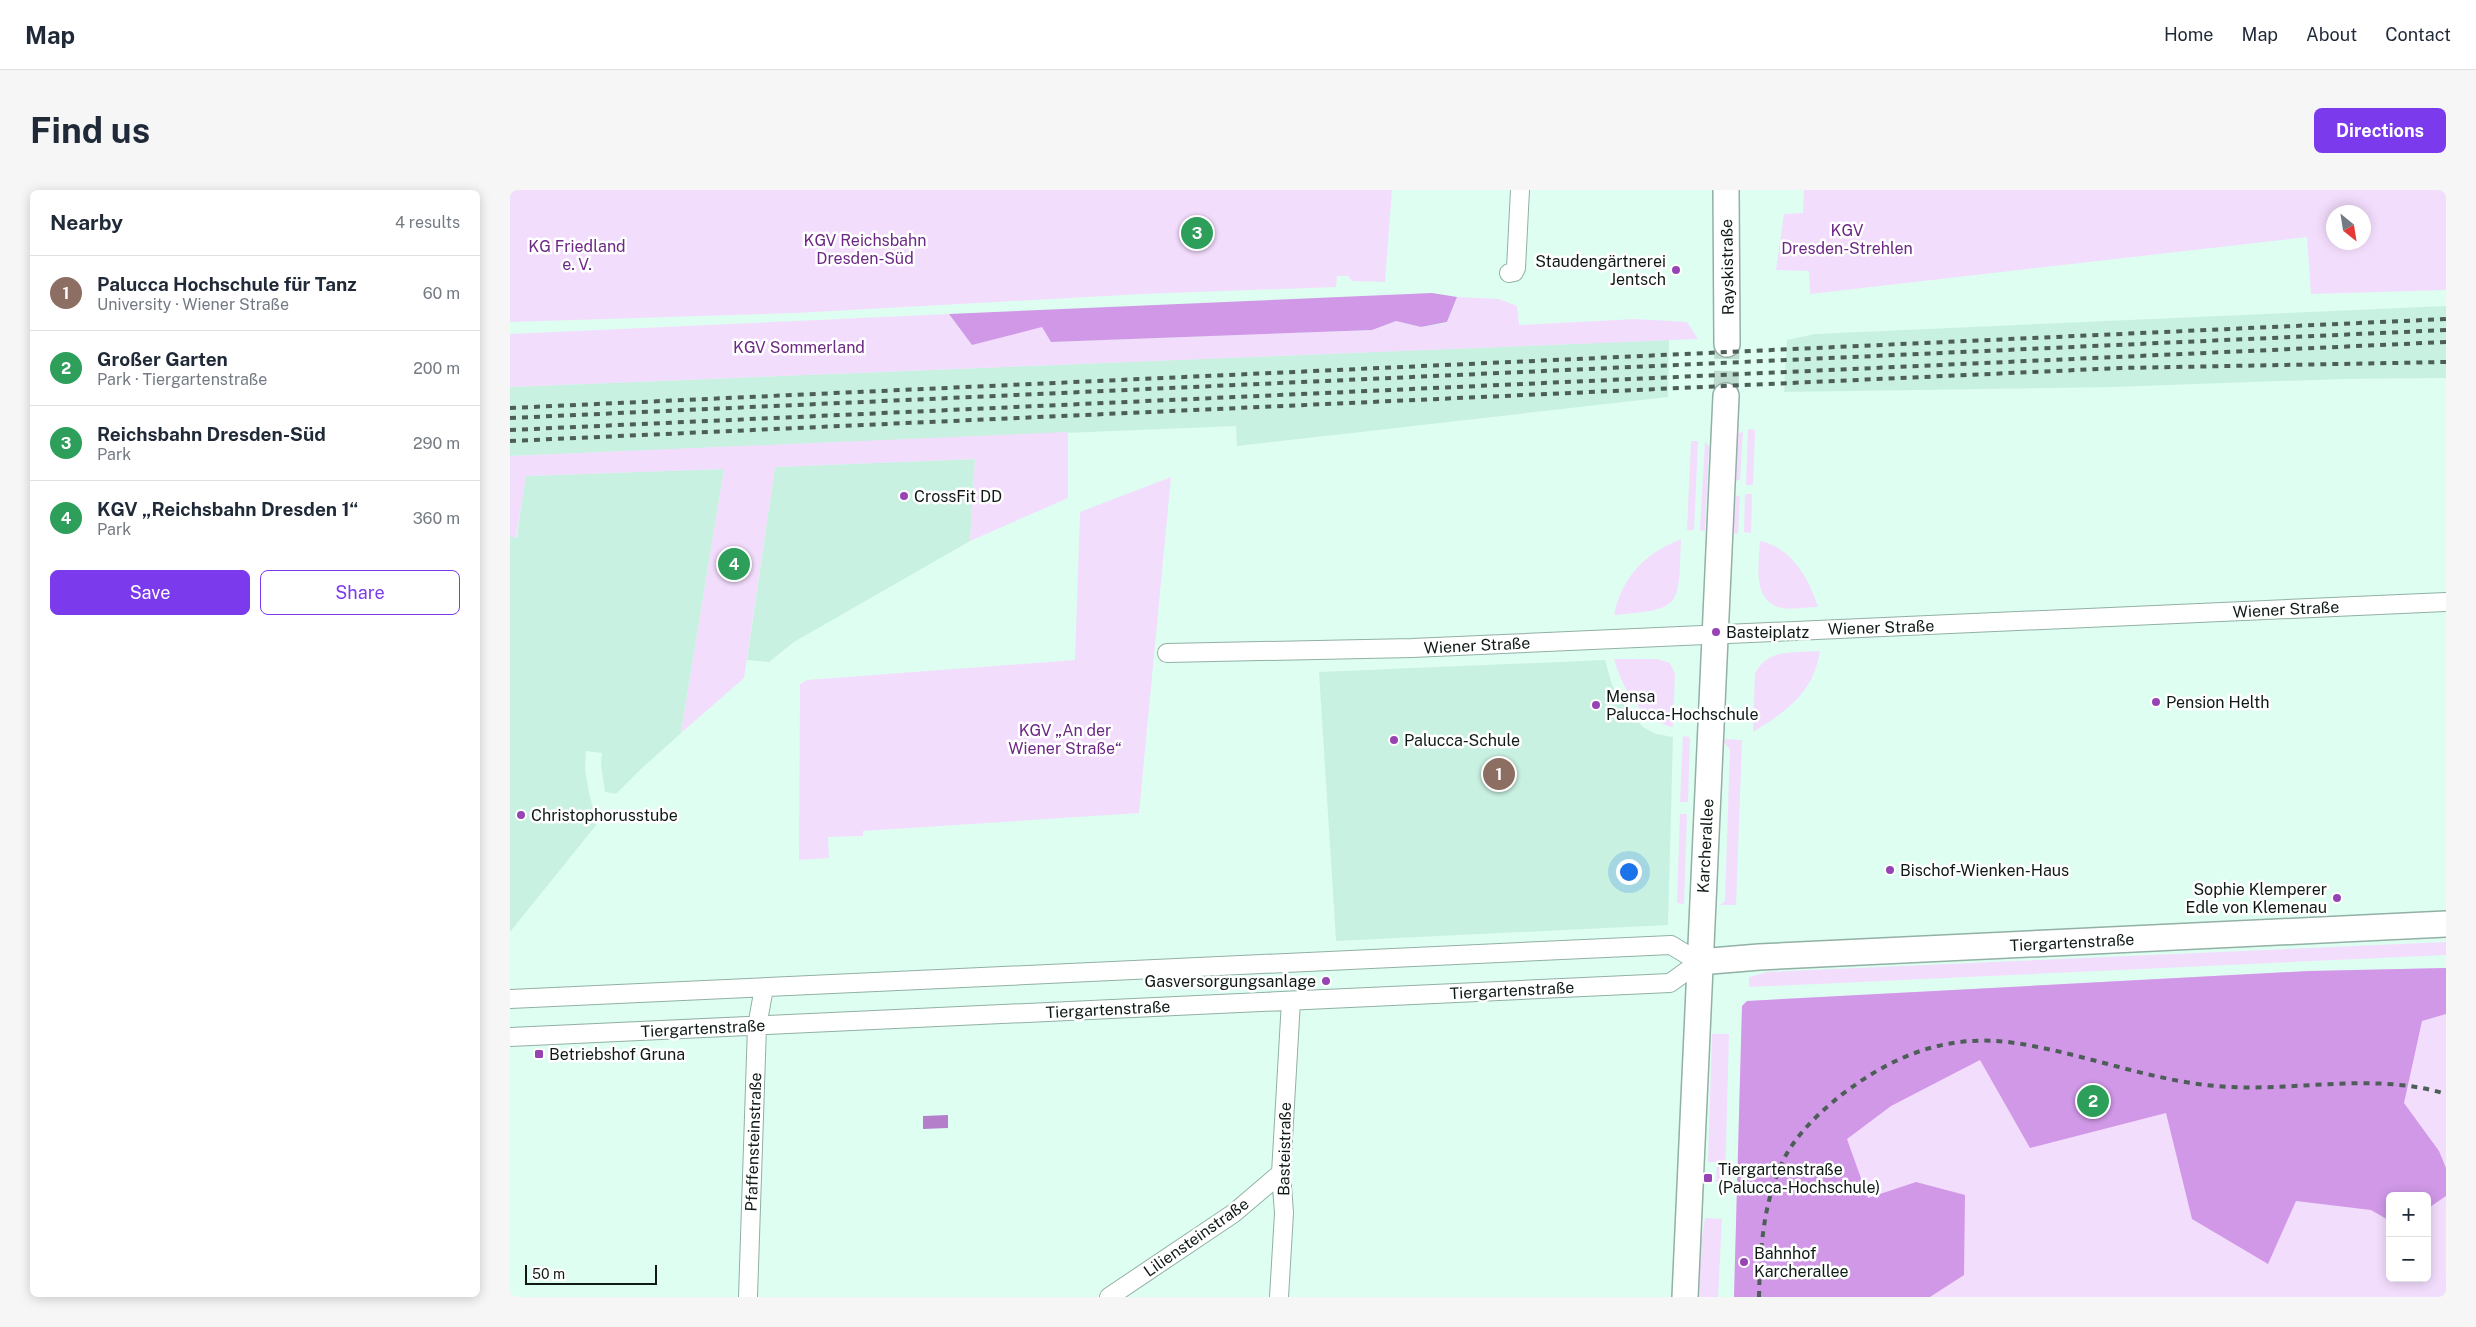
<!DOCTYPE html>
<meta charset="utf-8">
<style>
:root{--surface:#fff;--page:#f6f6f7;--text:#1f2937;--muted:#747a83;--line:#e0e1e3;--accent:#7c3aed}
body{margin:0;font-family:"Public Sans",sans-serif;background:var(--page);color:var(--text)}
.controls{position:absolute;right:15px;bottom:15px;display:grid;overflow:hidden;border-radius:8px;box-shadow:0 2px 12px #0003}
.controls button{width:45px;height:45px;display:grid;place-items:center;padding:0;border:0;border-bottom:1px solid var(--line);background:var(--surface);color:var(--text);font:25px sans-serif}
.compass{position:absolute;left:1816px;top:15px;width:45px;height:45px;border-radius:50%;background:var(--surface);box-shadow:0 2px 12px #0003;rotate:150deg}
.scale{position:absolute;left:15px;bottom:12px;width:132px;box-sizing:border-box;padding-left:5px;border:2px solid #0f1a16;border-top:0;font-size:14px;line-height:18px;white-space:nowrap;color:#0f1a16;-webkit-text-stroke:4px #fff;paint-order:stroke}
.you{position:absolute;left:1118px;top:681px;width:18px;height:18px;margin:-12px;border:4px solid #fff;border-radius:50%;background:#1a73e8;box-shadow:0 0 0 8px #1a73e833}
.badge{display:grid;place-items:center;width:32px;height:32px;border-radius:50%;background:var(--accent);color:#fff;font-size:16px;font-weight:700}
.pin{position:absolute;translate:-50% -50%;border:2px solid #fff;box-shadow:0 1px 5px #0006}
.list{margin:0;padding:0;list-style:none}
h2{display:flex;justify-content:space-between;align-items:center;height:65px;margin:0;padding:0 20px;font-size:21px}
h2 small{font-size:16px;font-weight:400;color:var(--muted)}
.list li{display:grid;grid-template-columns:32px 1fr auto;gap:15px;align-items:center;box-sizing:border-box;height:75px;padding:0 20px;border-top:1px solid var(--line)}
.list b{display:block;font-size:19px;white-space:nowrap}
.list p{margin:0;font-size:16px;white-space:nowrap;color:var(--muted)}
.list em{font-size:16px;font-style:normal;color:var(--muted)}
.actions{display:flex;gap:10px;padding:15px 20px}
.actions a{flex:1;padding:11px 0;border:1px solid var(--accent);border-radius:8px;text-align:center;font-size:18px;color:var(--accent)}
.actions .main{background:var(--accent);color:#fff}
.map{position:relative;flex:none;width:1936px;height:1107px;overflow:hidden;border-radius:8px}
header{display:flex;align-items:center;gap:30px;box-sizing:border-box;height:70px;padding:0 25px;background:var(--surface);border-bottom:1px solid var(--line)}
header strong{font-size:24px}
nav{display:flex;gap:28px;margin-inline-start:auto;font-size:18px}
.intro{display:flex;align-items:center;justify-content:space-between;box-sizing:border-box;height:120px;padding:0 30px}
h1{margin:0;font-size:35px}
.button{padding:12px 22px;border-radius:8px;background:var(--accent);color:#fff;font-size:18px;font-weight:700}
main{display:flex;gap:30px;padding:0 30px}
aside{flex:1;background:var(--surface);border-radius:8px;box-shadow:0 2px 12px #0003}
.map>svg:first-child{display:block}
</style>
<header>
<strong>Map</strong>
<nav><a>Home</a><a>Map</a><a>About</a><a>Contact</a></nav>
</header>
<div class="intro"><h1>Find us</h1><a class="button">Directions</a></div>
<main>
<aside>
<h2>Nearby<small>4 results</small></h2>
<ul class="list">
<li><span class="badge" style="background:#8d6e63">1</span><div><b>Palucca Hochschule für Tanz</b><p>University · Wiener Straße</p></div><em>60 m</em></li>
<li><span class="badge" style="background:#2e9e5b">2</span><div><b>Großer Garten</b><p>Park · Tiergartenstraße</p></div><em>200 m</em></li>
<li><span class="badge" style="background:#2e9e5b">3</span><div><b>Reichsbahn Dresden-Süd</b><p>Park</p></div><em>290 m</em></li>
<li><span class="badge" style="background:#2e9e5b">4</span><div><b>KGV „Reichsbahn Dresden 1“</b><p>Park</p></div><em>360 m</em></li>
</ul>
<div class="actions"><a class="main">Save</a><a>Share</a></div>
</aside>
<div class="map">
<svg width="1936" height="1107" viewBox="0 0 1936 1107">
<rect width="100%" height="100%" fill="#defef1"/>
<path fill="#c9f1e1" d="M 1936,116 L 1936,188 L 1831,189 L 1604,197 L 1274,202 L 1277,150 L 1305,144 Z
M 1159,150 L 1158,207 L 727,256 L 726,236 L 0,266 L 0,197 Z
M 465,269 L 460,351 L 284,452 L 259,472 L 237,470 L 265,277 Z
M 214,279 L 171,543 L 132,578 L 106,604 L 95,602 L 91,575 L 92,563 L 76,561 L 75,579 L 79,603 L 87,634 L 0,742 L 0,346 L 7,348 L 15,286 Z
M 1095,470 L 1102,495 L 1119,522 L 1133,537 L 1146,544 L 1163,547 L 1158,735 L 826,751 L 809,482 Z"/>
<path fill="#f3ddfd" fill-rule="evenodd" d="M 0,0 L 882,0 L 875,92 L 842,91 L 838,86 L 827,86 L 826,97 L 632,104 L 286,123 L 0,132 Z
M 1294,0 L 1936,0 L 1936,100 L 1801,104 L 1797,47 L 1300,104 L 1299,81 L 1266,80 L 1274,24 L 1293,23 ZM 1824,22 L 1854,22 L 1854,52 L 1824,52 Z
M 947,107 L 989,109 L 1007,116 L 1009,135 L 1126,129 L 1177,132 L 1188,149 L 0,197 L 0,144 L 439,124 L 462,155 L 533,136 L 542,152 L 862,140 L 886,131 L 911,137 L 937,133 Z
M 1238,239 L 1245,240 L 1243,295 L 1236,295 Z
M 1233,241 L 1230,290 L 1225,291 L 1227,244 Z
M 558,242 L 558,308 L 460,351 L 465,269 L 265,277 L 234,488 L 171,543 L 214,279 L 16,286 L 6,348 L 0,346 L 0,266 Z
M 1181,251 L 1188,251 L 1184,340 L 1177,340 Z
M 1195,251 L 1199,257 L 1195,341 L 1190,340 Z
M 661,287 L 629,623 L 353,641 L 353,646 L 318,647 L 319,668 L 289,670 L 290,494 L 297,490 L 565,470 L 570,322 Z
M 1235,304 L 1242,304 L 1241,343 L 1234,342 Z
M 1230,305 L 1228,344 L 1223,343 L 1224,307 Z
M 1171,349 C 1168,417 1174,419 1104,425 C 1112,387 1134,364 1171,349 Z
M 1250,351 C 1281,357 1299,388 1308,417 C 1296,417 1283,420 1272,418 C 1241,412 1249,373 1250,351 Z
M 1310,461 C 1304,502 1276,522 1243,542 L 1245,484 C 1257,458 1285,463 1310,461 Z
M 1104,469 L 1147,469 L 1160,473 L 1165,484 L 1163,537 C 1130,530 1113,500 1104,469 Z
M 1173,546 L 1180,547 L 1178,612 L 1170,612 Z
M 1215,549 L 1232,550 L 1226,715 L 1210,715 L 1215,711 L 1220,559 L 1214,553 Z
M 1170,624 L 1177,624 L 1174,714 L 1167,713 Z
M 1936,752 L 1936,765 L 1239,797 L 1239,787 L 1257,782 Z
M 1936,778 L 1936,1107 L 1224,1107 L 1232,816 L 1237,811 L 1799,781 ZM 1880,1006 L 1917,1006 L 1917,1088 L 1880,1088 Z
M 1202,844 L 1219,844 L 1215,993 L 1206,992 L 1207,972 L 1198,972 Z
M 1195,1028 L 1212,1029 L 1208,1107 L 1186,1107 L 1187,1073 Z"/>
<path fill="#d098e7" d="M 922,103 L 947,107 L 937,132 L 911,137 L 886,131 L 862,140 L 541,152 L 532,137 L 462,155 L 439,124 Z
M 1936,778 L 1936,824 L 1912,831 L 1894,913 L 1929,961 L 1936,978 L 1936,1006 L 1917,1019 L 1917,1006 L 1880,1006 L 1880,1031 L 1861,1020 L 1786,1011 L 1758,1074 L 1682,1029 L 1656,923 L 1520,958 L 1470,870 L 1381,916 L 1337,949 L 1358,1008 L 1406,992 L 1455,1005 L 1454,1085 L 1420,1107 L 1224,1107 L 1232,816 L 1237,811 L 1799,781 Z"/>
<path fill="#b47ecb" d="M 438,925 L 438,938 L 413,939 L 413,926 Z"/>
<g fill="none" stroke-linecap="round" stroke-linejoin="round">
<path stroke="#bfdcd0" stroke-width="25" stroke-dasharray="25 12" stroke-linecap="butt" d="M 1216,206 L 1217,154"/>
<g stroke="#92b0a4" stroke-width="20">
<path id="street" d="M 999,83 L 1004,82 L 1006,78 L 1010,0
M 657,463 L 902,458 L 1936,412
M 0,809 L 1161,755 L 1189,772 L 1160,793 L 0,847
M 238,1107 L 247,836 L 254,798
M 599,1107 L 724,1023 L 771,983
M 769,1107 L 774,1023 L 771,983 L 781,811"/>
</g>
<g stroke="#92b0a4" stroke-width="28">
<path id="secondary" d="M 1216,0 L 1217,154
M 1189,772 L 1249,767 L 1936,734
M 1175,1107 L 1216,206"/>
</g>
<use href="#street" stroke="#fff" stroke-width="18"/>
<use href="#secondary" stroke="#fff" stroke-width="25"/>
<path stroke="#4d5e58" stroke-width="4" stroke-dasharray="6 6" stroke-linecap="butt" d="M 0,218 L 1936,129
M 0,228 L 1936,140
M 0,240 L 1936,152
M 0,251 L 1611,178 L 1936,172
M 1249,1107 C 1250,1059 1253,1009 1276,965 C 1289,942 1310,922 1330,906 C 1383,865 1438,843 1505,853 C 1573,863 1637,890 1706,896 C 1782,903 1861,881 1936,904"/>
</g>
<g fill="#9644b4" stroke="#fff" stroke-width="2">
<circle cx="1166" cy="80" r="5"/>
<circle cx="394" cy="306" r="5"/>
<circle cx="1206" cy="442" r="5"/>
<circle cx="1646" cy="512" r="5"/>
<circle cx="1086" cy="515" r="5"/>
<circle cx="884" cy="550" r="5"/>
<circle cx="11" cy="625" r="5"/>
<circle cx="1380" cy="680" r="5"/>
<circle cx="1827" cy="708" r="5"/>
<circle cx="816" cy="791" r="5"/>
<rect x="24" y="859" width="10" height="10" rx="2.5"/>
<rect x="1193" y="983" width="10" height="10" rx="2.5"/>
<circle cx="1234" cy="1072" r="5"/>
</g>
<g text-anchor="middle" stroke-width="5" stroke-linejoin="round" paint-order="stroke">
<g font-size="16" fill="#6c2884" stroke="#fff">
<text x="1337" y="46">KGV<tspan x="1337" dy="18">Dresden-Strehlen</tspan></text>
<text x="355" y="56">KGV Reichsbahn<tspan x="355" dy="18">Dresden-Süd</tspan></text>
<text x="67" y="62">KG Friedland<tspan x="67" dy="18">e. V.</tspan></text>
<text x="289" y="163">KGV Sommerland</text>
<text x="555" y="546">KGV „An der<tspan x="555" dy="18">Wiener Straße“</tspan></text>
</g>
<g font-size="16" fill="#0f1a16" stroke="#fff" text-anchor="start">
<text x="1156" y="77" text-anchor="end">Staudengärtnerei<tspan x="1156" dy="18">Jentsch</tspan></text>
<text x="404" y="312">CrossFit DD</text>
<text x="1216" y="448">Basteiplatz</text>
<text x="1096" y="512">Mensa<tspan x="1096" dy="18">Palucca-Hochschule</tspan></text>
<text x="1656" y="518">Pension Helth</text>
<text x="894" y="556">Palucca-Schule</text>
<text x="21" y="631">Christophorusstube</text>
<text x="1390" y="686">Bischof-Wienken-Haus</text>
<text x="1817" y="705" text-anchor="end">Sophie Klemperer<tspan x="1817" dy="18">Edle von Klemenau</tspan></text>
<text x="806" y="797" text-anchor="end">Gasversorgungsanlage</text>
<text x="39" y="870">Betriebshof Gruna</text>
<text x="1208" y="985">Tiergartenstraße<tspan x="1208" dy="18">(Palucca-Hochschule)</tspan></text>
<text x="1244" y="1069">Bahnhof<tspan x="1244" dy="18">Karcherallee</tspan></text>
</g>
<g font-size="16" fill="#0f1a16" stroke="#fff">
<text transform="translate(1217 77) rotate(-91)" y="6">Rayskistraße</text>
<text transform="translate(1776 419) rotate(-3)" y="6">Wiener Straße</text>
<text transform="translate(1371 437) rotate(-2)" y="6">Wiener Straße</text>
<text transform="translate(967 455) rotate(-3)" y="6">Wiener Straße</text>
<text transform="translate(1195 656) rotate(-87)" y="6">Karcherallee</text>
<text transform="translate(1562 752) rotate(-3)" y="6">Tiergartenstraße</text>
<text transform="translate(1002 800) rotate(-3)" y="6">Tiergartenstraße</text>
<text transform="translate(598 819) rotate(-3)" y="6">Tiergartenstraße</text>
<text transform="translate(193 838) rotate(-3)" y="6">Tiergartenstraße</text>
<text transform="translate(243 952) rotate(-88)" y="6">Pfaffensteinstraße</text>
<text transform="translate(774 959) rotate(-89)" y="6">Basteistraße</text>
<text transform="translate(686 1047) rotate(-35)" y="6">Liliensteinstraße</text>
</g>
</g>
</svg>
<div class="controls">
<button>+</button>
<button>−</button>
</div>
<svg class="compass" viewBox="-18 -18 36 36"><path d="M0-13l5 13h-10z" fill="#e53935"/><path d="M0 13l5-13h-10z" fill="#747a83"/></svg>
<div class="scale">50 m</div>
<div class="you"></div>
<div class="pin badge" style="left:989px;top:584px;background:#8d6e63">1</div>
<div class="pin badge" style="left:1583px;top:911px;background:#2e9e5b">2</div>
<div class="pin badge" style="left:687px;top:43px;background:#2e9e5b">3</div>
<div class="pin badge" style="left:224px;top:374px;background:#2e9e5b">4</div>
</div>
</main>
